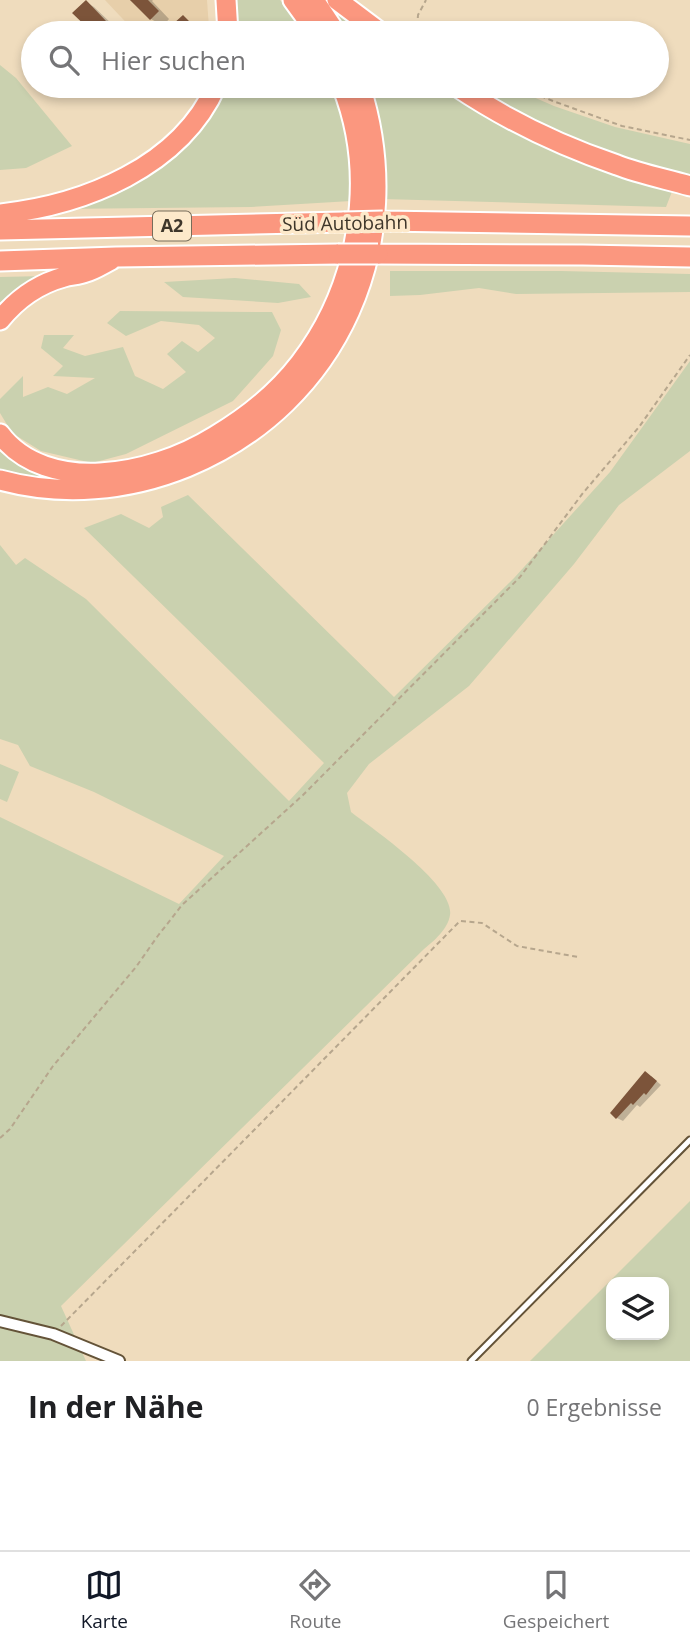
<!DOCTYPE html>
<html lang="de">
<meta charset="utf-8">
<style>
:root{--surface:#fff;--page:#f2f2f2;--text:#202124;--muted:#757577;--line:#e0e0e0;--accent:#111827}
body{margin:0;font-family:"Open Sans",sans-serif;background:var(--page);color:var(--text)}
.controls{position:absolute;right:21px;bottom:21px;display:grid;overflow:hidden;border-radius:14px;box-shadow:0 4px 10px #0003}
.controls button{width:63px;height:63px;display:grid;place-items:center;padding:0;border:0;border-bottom:2px solid var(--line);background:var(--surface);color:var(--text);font:35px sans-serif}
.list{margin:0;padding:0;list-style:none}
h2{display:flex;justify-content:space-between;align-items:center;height:91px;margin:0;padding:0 28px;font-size:30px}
h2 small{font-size:23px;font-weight:400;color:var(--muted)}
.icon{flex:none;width:38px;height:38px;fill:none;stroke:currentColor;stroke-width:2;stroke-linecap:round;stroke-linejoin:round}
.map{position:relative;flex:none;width:690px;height:1361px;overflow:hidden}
.search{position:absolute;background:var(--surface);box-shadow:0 4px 10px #0003;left:21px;right:21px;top:21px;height:77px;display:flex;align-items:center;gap:18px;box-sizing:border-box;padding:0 24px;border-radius:38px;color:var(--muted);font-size:26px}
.sheet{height:189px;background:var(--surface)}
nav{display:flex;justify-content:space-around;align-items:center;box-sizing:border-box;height:98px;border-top:2px solid var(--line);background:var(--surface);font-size:19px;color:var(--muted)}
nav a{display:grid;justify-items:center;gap:4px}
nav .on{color:var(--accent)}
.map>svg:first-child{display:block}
</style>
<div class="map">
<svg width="690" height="1361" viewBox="0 0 690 1361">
<rect width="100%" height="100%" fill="#efdcbd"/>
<path fill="#e7cfaa" d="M 105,0 L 207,0 L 209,28 L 208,33 L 136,33 Z"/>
<path fill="#cad1af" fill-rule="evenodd" d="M 232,0 L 280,0 L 292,14 L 304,33 L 232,33 Z
M 330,6 L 369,33 L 347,33 Z
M 0,65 L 16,78 L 72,146 L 26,168 L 0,170 Z
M 222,86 L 334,86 L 346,127 L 352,173 L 351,201 L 251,207 L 57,209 L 116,188 Z
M 370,86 L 442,86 L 449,91 L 673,189 L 666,207 L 382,199 C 385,158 381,124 370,86 Z
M 468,86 L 508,86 L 554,106 L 615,127 L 690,144 L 690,178 L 638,164 L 541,126 Z
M 390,271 L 561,271 L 690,274 L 690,292 L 516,294 L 479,288 L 420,295 L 390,296 Z
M 44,276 L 0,309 L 0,277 Z
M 235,278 L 299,284 L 311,297 L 278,303 L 183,297 L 164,282 Z
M 120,311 L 272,312 L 281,330 L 273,356 L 233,401 L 126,454 L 92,463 L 41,451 L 12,433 L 0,413 L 0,399 L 23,376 L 23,397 L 48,387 L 67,394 L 95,378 L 53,376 L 63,366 L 41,348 L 44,335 L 74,335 L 63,348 L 85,356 L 123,347 L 135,376 L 163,389 L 186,372 L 167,354 L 182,341 L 198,352 L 215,338 L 199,325 L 161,321 L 126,336 L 107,323 Z
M 690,361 L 690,451 L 619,505 L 574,564 L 469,686 L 369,764 L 347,793 L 351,812 C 374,830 455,885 450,915 C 448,929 434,941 424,949 L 61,1306 L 86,1361 L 0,1361 L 0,817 L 179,904 L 224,856 L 94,792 L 30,766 L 18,745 L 0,739 L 0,545 L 16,565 L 25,558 L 86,599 L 289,801 L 324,763 L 84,528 L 121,514 L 149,528 L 163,517 L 161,507 L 188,495 L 394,697 L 515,577 L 610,472 Z
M 0,444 L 82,483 L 0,473 Z
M 0,764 L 19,772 L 7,802 L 0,799 Z
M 690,1201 L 690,1361 L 530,1361 ZM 611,1282 L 664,1282 L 664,1335 L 611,1335 Z"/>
<path fill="#0003" d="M 130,0 L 153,0 L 152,1 L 169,19 L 163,26 L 151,19 Z
M 86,2 L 94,7 L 114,26 L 107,33 L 95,33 L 74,13 Z
M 183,17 L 193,25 L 184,33 L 165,33 Z
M 651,1076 L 661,1085 L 640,1107 L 637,1105 L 623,1121 L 617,1118 L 613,1113 Z"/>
<path fill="#7c543a" d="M 86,0 L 106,21 L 93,33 L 72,13 Z
M 130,0 L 148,0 L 159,11 L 150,20 Z
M 183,15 L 189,21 L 176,33 L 163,33 Z
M 645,1071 L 657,1081 L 646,1095 L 644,1093 L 633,1105 L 631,1103 L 616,1119 L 610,1113 Z"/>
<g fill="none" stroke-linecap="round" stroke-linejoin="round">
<g stroke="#645338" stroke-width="9">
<path id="service" d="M 471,1361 L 690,1140"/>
</g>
<g stroke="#645338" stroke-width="14">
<path id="minor" d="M 0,1321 L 53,1334 L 119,1361"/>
</g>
<g stroke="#fff" stroke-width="23">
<path id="motorway" d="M 226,0 L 228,33
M 293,0 L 317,33
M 314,0 L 336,33
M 337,0 L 381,33
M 456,86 C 505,119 561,146 617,165 C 640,174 666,179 690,186
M 0,214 C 84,205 180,167 216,86
M 383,221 L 690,226
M 0,230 L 344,222
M 378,254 L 583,255 L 690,257
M 0,261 L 116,257 L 338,254
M 0,320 C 17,299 38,284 64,277 C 71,275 79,275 86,272 C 94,270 103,264 111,260
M 0,434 C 23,465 63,475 100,473 C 140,471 181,457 215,436 C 247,417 277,393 300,363 C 359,286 378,177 342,86
M 0,480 C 62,497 128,491 187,467 C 340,404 410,242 360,86"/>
</g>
<path stroke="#b6a68d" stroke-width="2" stroke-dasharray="5 3.5" stroke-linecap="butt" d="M 421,33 L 417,30 L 418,15 L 426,0
M 517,86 L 553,101 L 622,126 L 690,140
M 0,1138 L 10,1129 L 53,1066 L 136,967 L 157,937 L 182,905 L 303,795 L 520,577 L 583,493 L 639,427 L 690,355
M 61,1326 L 460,921 L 482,923 L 517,946 L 578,957"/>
<use href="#service" stroke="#fff" stroke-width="5"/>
<use href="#minor" stroke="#fff" stroke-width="10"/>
<use href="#motorway" stroke="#fb977f" stroke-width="19"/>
<g stroke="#fff" stroke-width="23" stroke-linecap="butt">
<path id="motorway-bridge" d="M 344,222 L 383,221
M 338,254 L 378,254"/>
</g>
<use href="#motorway-bridge" stroke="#fb977f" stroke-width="19"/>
</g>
<g text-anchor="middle" stroke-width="7" stroke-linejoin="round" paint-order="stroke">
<rect fill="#fde9ca" stroke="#776c5a" stroke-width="2" x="153" y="211.5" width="38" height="29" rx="5"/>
<g font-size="18" font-weight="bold" fill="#3e362a">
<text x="172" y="232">A2</text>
</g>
<g font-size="19" fill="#3e362a" stroke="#fde9ca">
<text transform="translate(345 223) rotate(-1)" y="7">Süd Autobahn</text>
</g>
</g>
</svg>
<div class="controls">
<button><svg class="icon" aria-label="layers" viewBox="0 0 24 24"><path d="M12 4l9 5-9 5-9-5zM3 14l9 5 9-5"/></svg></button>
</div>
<div class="search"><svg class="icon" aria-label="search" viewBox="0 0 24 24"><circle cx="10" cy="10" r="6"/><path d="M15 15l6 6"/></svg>Hier suchen</div>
</div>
<section class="sheet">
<h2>In der Nähe<small>0 Ergebnisse</small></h2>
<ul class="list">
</ul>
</section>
<nav>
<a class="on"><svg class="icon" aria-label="map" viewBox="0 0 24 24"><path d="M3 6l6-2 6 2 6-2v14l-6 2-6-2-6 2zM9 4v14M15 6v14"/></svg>Karte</a>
<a><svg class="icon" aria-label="directions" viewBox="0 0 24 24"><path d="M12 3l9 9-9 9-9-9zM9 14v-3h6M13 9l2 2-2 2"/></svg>Route</a>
<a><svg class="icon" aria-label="saved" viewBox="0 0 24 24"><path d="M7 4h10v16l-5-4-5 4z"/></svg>Gespeichert</a>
</nav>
